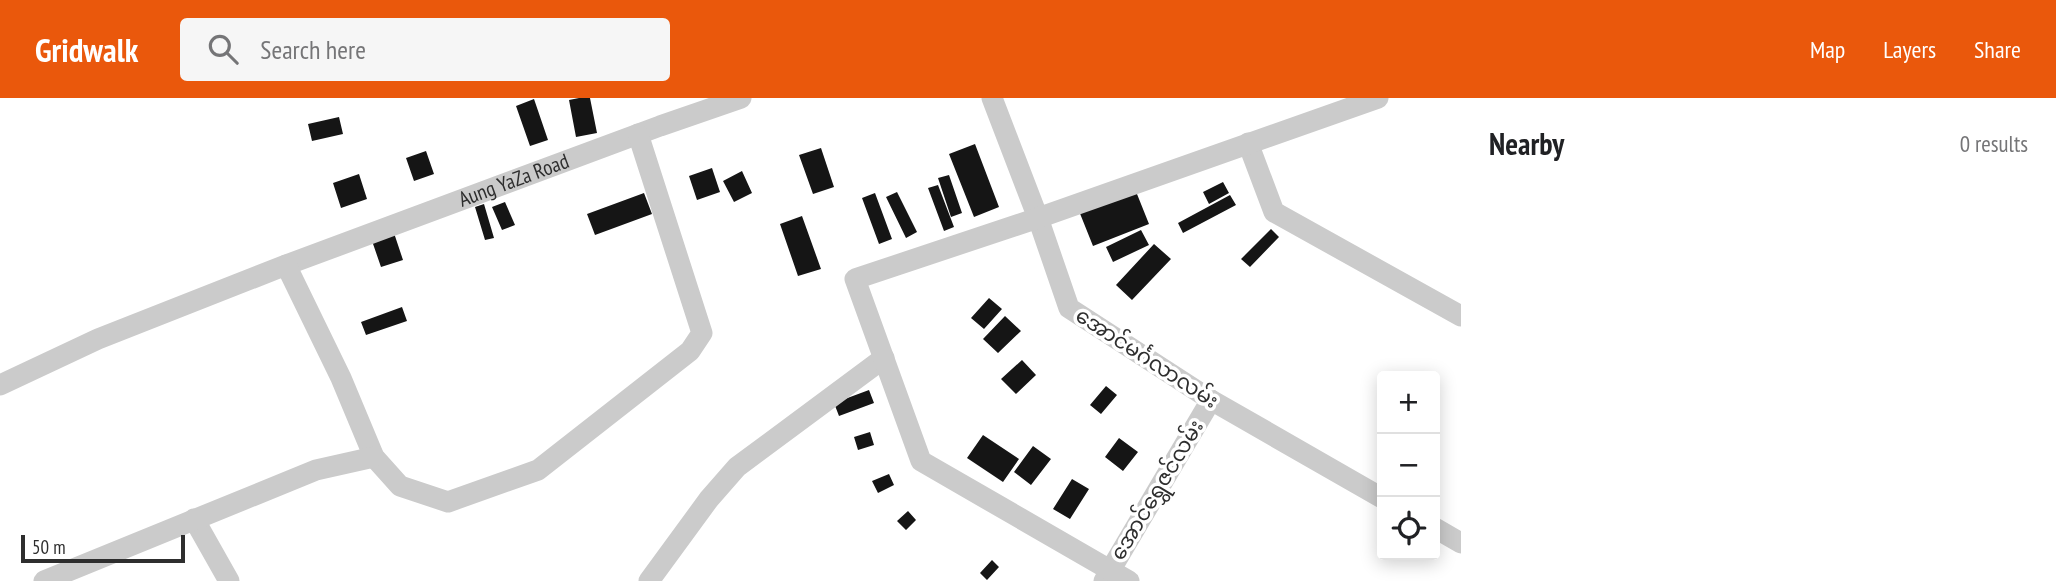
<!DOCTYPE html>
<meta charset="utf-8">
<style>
:root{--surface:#fff;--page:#f6f6f6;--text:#202124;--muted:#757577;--line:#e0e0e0;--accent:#ea580c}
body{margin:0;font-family:"PT Sans Narrow","Noto Sans Myanmar",sans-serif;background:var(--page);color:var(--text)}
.controls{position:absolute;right:21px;bottom:21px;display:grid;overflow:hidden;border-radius:7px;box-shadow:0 4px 18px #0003}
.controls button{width:63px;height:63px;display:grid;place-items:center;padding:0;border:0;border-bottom:2px solid var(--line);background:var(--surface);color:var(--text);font:35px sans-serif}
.scale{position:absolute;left:21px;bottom:18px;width:164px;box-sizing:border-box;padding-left:7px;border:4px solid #2e2e2e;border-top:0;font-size:19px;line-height:24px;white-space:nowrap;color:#2e2e2e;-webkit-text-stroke:5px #fff;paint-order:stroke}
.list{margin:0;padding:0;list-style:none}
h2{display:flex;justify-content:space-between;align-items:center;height:91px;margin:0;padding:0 28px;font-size:30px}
h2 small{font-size:23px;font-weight:400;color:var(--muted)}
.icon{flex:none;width:38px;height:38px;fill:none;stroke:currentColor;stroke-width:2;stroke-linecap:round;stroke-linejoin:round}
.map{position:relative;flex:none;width:1461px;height:483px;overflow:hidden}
header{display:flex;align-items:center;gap:42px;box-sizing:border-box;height:98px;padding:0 35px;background:var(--accent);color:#fff}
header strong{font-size:33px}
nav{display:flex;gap:38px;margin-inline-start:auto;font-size:24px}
.search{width:490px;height:63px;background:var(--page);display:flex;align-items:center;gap:18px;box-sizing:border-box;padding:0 24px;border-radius:7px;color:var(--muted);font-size:26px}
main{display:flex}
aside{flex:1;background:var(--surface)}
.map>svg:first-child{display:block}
</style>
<header>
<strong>Gridwalk</strong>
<div class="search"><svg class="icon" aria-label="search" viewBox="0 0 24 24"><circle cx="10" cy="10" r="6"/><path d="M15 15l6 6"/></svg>Search here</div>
<nav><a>Map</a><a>Layers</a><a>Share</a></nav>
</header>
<main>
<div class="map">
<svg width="1461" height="483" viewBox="0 0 1461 483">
<rect width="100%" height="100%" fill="#fff"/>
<path fill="#151515" d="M 579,0 L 590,0 L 597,35 L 576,39 L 569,2 Z
M 534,1 L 548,42 L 530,48 L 516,8 Z
M 339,19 L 343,36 L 312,43 L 308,26 Z
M 975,46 L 999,109 L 974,119 L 949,56 Z
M 821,50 L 834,89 L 813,96 L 799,57 Z
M 426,53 L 434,76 L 414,83 L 406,60 Z
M 712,70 L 720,94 L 697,102 L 689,78 Z
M 742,73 L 752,95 L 734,104 L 723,83 Z
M 359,76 L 367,101 L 341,110 L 333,85 Z
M 949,77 L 962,115 L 951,119 L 938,80 Z
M 1223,84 L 1229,95 L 1209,106 L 1203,94 Z
M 1133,86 L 1149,126 L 1093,148 L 1077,108 Z
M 938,87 L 954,129 L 944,133 L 928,90 Z
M 897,94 L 917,134 L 906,140 L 886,99 Z
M 644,95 L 652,116 L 595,137 L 587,116 Z
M 875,95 L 892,141 L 879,146 L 862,100 Z
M 1230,97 L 1236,107 L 1183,135 L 1178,125 Z
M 505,104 L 515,127 L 502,132 L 492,109 Z
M 484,106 L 494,140 L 485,142 L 475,109 Z
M 802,118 L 821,171 L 798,178 L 780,126 Z
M 1271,131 L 1279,139 L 1250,169 L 1241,161 Z
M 393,132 L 403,162 L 381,169 L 371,140 Z
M 1141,132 L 1149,147 L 1113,164 L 1106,149 Z
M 1154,146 L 1171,161 L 1132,202 L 1116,187 Z
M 989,200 L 1002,211 L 984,231 L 971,220 Z
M 402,209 L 407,223 L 366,237 L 361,224 Z
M 1005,218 L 1021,233 L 998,255 L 983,241 Z
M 1022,262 L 1036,277 L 1016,296 L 1001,281 Z
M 1106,288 L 1117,297 L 1101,316 L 1090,307 Z
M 869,292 L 874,305 L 839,318 L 834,305 Z
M 870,334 L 874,347 L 858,352 L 854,339 Z
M 983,337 L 1019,361 L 1003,384 L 967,360 Z
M 1119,340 L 1138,354 L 1123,373 L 1105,359 Z
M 1033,348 L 1051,361 L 1031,387 L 1014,374 Z
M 889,376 L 894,387 L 878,395 L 872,383 Z
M 1072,381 L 1089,391 L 1070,421 L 1053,411 Z
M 908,413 L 916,422 L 906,432 L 897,423 Z
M 992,462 L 999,469 L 987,482 L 980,475 Z"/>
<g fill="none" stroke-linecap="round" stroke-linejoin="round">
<g stroke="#cbcbcb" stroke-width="21">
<path d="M 992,0 L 1038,120 L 1069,210 L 1211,302 L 1382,400"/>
<path d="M 1248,45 L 1274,114 L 1461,218"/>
<path id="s1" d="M 286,167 L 660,28 L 741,0"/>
<path d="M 0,287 L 98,241 L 286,167 L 341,280 L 374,359 L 400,388 L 448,404 L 538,372 L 690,253 L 702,235 L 638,36"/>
<path d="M 194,421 L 229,483"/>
<path d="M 1435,430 L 1461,445"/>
<path d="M 44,483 L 316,372 L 374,359"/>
<path d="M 649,483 L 709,401 L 737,369 L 884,260"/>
<path d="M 1104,483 L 1211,302"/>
<path d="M 1129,483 L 921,363 L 855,181 L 1038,120 L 1378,0"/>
</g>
</g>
<g text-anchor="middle" stroke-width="7" stroke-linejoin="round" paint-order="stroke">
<g font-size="21" fill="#2e2e2e" stroke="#fff">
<text dy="7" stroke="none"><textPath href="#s1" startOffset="243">Aung YaZa Road</textPath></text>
<text transform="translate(1147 260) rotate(33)" y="7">အောင်မင်္ဂလာလမ်း</text>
<text transform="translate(1157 392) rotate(-59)" y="7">အောင်ရွှေဇင်လမ်း</text>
</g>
</g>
</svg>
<div class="controls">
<button>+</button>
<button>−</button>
<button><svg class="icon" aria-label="locate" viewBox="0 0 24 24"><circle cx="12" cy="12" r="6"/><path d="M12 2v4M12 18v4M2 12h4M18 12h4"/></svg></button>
</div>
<div class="scale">50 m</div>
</div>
<aside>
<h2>Nearby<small>0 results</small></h2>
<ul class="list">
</ul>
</aside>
</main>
